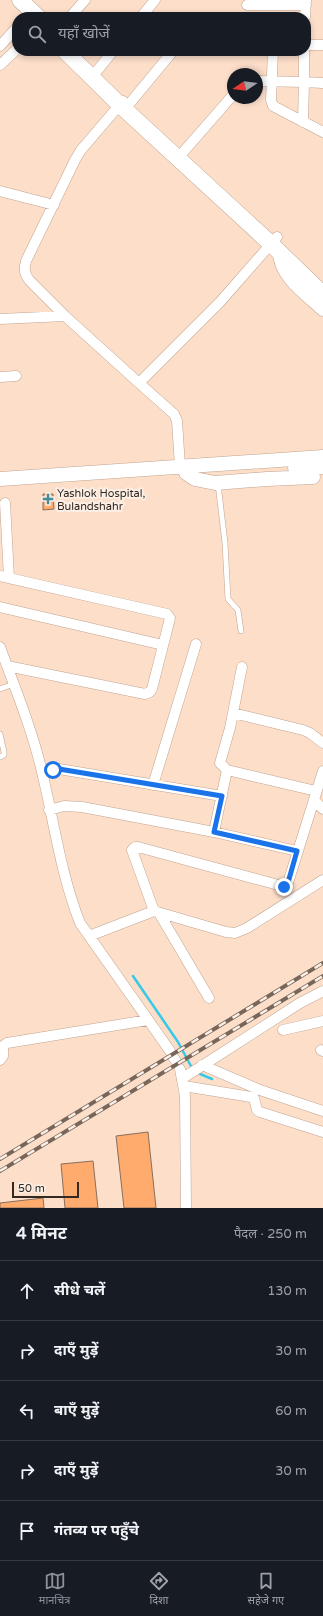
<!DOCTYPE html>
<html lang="hi">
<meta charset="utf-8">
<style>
:root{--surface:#171b24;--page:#242831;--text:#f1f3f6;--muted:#9ea1a6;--line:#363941;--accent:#8c9099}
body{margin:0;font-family:"Varela Round","Noto Sans Devanagari",sans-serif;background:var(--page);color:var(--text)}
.compass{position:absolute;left:227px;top:68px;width:36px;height:36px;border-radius:50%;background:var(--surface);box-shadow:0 2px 6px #0003;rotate:257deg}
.scale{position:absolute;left:12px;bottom:10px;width:67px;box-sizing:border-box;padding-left:4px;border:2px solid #342921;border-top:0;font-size:11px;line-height:14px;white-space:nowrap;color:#342921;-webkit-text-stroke:3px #fbefe6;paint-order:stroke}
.stop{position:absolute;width:12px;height:12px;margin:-9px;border:3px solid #1a73e8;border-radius:50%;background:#fff}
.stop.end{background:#1a73e8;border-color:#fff;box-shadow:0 1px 4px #0008}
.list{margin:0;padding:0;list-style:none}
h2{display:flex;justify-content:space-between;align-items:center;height:52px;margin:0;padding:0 16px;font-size:17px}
h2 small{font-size:13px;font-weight:400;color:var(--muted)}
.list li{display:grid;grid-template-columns:26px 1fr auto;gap:12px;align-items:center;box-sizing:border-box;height:60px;padding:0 16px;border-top:1px solid var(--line)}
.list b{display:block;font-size:15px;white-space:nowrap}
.list em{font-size:13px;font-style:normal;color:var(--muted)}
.icon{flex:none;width:22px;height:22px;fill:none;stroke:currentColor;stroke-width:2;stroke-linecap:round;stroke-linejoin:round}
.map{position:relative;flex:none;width:323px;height:1208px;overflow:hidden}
.search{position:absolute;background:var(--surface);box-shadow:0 2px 6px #0003;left:12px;right:12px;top:12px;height:44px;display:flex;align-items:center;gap:10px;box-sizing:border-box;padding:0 14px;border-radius:16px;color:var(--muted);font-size:15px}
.sheet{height:352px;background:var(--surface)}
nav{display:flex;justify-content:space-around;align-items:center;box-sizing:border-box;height:56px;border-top:1px solid var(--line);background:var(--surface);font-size:11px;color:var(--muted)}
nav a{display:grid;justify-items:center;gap:2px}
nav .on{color:var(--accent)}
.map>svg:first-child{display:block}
</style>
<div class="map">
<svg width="323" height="1208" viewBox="0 0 323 1208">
<rect width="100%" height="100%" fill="#fcdec9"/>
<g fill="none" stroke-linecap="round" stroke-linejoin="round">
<path stroke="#35cae8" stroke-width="2.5" d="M 133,976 L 178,1042 L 192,1068
M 200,1074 L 212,1079"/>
</g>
<path fill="#ffab6d" stroke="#896e5c" d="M 43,494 L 53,494 L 54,509 L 43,510 Z
M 148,1132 L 156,1208 L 124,1208 L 116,1136 Z
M 93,1161 L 98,1208 L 65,1208 L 61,1164 Z
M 43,1198 L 44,1208 L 0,1208 L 0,1203 Z"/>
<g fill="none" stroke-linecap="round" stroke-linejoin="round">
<g stroke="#c1a490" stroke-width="6">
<path id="lane" d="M 218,484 L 225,543 L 228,599 L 238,610 L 241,631
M 0,689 L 14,684
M 0,734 L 4,752 L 4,755 L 0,757"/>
</g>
<g stroke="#c1a490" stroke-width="11">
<path id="street" d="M 247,5 L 306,5
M 70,17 L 85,0
M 141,17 L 155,0
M 305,17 L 306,0
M 306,45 L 323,45
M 0,46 L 17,27
M 273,51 L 271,100 L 273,106 L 323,132
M 0,65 L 17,49
M 92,77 L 113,51
M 257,81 L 304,82 L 304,51
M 123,101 L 81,150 L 75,160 L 26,261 C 24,269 24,273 29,280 L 65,316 L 139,383
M 130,103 L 173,51
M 303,122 L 304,82 L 323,83
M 178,158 L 233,95
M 0,191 L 54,205
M 0,319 L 65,316
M 0,377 L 16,376
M 180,466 L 177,421 L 174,414 L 139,383 L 220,302 L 277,237
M 5,503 L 9,578
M 0,576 L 167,614 L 170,618 L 152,689 L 150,692 L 145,694 L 7,666
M 0,607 L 163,645
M 0,647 C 15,688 32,729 42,772 C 54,822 61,875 80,923 L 170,1051
M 233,713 L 303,730 L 310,733 L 323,743
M 227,770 L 316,791
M 42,773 L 59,769 L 222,796
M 153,785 L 196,644
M 314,800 L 323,809
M 49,810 L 64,806 L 82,807 L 214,832 L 297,851
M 214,832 L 227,770 L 220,763 L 230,728 L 242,667
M 154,911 L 132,850 L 135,847 L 138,847 L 282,886 L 287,886 L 323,771
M 159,913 L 209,998
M 89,936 L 154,911 L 226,932 L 235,933 L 247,928 L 323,880
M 283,1030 L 323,1021
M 321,1050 L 323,1051
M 173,1057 L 176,1061
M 0,1060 L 3,1056 L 3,1046 L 7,1043 L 148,1020
M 202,1065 L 260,1090 L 323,1111
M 180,1069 L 185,1096 L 186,1208
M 183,1078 L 300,1003 L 323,991
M 184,1086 L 251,1097 L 254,1098 L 257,1110 L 260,1112 L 323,1132"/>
</g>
<g stroke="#c1a490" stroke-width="15">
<path id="secondary" d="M 280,253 C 281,277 307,294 323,309
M 295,468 L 323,467
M 186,473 L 195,479 L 215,483 L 267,479 L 313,477
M 0,479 L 323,457"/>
</g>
<g stroke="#c1a490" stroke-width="17">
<path id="primary" d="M 20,0 L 38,17
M 65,51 L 120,105 L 271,244 L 323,294"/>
</g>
<use href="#lane" stroke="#fff" stroke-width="5"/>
<use href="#street" stroke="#fff" stroke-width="10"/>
<use href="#secondary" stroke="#fff" stroke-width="14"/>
<use href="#primary" stroke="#fff" stroke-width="16"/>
<g stroke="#776659" stroke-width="4">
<path id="rail" d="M 0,1159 L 323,963
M 0,1171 L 323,976"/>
</g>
<use href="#rail" stroke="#fbefe6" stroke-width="2.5" stroke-dasharray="8" stroke-linecap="butt"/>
</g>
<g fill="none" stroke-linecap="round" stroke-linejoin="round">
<path stroke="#1a73e8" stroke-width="5" d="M 53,770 L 59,769 L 222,796 L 214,832 L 297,851 L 287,886 L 284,887"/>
</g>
<path fill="#488b9b" stroke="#fbefe6" stroke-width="1.5" d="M46 493h4v4h4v4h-4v4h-4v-4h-4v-4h4z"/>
<g text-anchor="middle" stroke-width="4" stroke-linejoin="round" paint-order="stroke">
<g font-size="11" fill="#342921" stroke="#fbefe6" text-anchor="start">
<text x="57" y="497">Yashlok Hospital,<tspan x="57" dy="13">Bulandshahr</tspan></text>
</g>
</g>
</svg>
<svg class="compass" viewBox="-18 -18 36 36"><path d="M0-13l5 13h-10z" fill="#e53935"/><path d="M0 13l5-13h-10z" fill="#9ea1a6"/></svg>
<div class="scale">50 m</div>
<div class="stop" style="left:53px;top:770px"></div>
<div class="stop end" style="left:284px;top:887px"></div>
<div class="search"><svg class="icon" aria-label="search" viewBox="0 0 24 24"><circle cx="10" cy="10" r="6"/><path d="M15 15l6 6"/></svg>यहाँ खोजें</div>
</div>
<section class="sheet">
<h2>4 मिनट<small>पैदल · 250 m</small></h2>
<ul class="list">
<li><svg class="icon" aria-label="ahead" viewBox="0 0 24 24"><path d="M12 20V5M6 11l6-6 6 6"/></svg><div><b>सीधे चलें</b></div><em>130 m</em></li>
<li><svg class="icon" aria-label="right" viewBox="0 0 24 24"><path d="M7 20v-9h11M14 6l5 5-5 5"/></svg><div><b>दाएँ मुड़ें</b></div><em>30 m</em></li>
<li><svg class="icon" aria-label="left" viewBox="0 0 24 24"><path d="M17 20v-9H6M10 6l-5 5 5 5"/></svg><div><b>बाएँ मुड़ें</b></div><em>60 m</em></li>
<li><svg class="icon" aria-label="right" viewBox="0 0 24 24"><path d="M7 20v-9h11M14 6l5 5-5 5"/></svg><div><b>दाएँ मुड़ें</b></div><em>30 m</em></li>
<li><svg class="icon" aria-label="arrive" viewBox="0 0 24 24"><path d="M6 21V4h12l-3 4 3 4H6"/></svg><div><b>गंतव्य पर पहुँचे</b></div></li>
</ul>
</section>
<nav>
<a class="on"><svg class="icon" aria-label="map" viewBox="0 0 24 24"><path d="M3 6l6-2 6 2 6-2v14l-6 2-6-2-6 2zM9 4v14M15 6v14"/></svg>मानचित्र</a>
<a><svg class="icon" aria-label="directions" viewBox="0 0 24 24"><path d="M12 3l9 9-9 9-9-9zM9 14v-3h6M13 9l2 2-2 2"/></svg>दिशा</a>
<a><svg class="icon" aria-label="saved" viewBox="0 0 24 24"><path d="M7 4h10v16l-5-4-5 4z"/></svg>सहेजे गए</a>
</nav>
